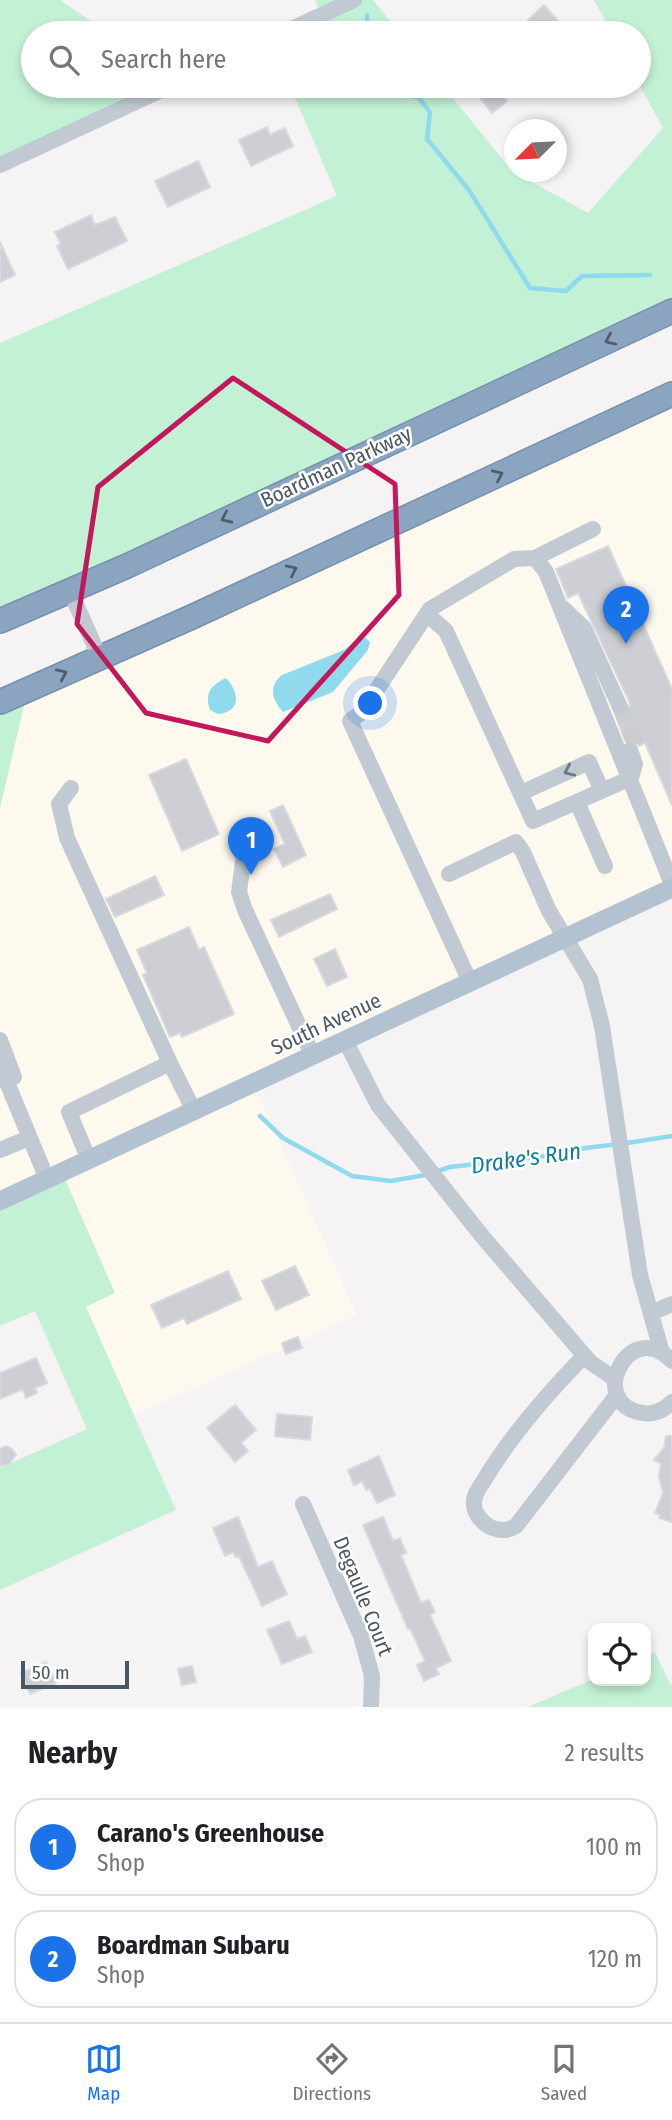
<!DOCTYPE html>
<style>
:root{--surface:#fff;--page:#f2f2f2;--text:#202124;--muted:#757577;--line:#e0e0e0;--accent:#1a73e8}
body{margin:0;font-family:"Fira Sans Condensed",sans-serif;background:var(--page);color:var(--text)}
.controls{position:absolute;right:21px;bottom:21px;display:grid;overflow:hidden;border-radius:14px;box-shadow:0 4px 10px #0003}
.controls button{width:63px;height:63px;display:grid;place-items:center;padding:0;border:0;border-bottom:2px solid var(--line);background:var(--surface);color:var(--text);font:35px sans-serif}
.compass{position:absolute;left:504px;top:119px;width:63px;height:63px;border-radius:50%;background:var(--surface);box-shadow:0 4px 10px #0003;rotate:246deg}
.scale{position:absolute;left:21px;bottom:18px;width:108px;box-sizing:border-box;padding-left:7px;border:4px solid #4a5661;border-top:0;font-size:19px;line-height:24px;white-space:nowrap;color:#4a5661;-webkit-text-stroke:5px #fff;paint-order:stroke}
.you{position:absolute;left:371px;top:704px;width:24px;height:24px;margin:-18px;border:5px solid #fff;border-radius:50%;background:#1a73e8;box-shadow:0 0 0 10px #1a73e833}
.badge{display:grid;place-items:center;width:46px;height:46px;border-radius:50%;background:var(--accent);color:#fff;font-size:23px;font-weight:700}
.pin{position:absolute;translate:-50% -58px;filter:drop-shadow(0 2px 4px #0008)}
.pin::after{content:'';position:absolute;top:37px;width:24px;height:21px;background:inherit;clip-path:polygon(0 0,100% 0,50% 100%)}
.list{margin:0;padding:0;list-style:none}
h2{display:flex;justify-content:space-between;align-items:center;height:91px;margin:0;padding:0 28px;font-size:30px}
h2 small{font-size:23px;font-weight:400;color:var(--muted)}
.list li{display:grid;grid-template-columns:46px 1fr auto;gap:21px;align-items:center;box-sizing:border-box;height:98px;margin:0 14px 14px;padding:0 14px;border:2px solid var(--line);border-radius:28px}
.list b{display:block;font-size:26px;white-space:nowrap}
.list p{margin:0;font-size:23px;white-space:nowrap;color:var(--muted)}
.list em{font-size:23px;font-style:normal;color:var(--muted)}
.icon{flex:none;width:38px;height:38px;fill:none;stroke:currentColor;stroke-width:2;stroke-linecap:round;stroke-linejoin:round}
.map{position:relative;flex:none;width:672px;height:1707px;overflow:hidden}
.search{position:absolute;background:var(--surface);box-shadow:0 4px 10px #0003;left:21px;right:21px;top:21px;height:77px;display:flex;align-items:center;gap:18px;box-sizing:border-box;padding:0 24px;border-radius:38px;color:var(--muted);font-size:26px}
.sheet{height:315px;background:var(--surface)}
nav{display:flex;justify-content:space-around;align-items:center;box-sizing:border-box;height:98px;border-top:2px solid var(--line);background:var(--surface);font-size:19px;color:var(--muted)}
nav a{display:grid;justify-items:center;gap:4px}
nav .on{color:var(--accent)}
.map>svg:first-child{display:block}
</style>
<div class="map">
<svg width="672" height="1707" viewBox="0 0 672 1707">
<rect width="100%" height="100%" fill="#f5f3f3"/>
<path fill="#fdf9ef" d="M 672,394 L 672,888 L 253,1083 L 357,1315 L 134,1415 L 85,1307 L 115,1292 L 0,1201 L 0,808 L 28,689 Z"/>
<path fill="#c3f1d5" d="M 0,0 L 60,0 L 98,26 L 101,33 L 33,33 L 33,86 L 125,86 L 133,103 L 0,165 Z
M 315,0 L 373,0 L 400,33 L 283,33 L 321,15 Z
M 594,0 L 672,0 L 672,311 L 0,621 L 0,343 L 337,196 L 290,86 L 443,86 L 512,171 L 588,213 L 663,128 L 639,84 L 639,33 L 612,33 Z
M 28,689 L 0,808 L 0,702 Z
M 62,1172 L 115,1293 L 86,1307 L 176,1510 L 0,1590 L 0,1468 L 87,1429 L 35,1311 L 0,1326 L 0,1201 Z
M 655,1652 L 670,1684 L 672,1684 L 672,1707 L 528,1707 L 593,1679 L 593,1681 L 646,1681 L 646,1656 Z"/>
<path fill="#90daee" d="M 363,635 L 370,642 L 368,650 L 333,692 L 283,712 C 272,700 268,686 282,675 L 344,650 Z
M 226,678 C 239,691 242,712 218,714 L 210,710 C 204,693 211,685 226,678 Z"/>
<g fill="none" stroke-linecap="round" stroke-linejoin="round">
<path stroke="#90daee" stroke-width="4.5" d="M 367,15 L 368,33
M 393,86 L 397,94 L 418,97 L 430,112 L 427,139 L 469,190 L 530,288 L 566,291 L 582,276 L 650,275
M 260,1116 L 283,1138 L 352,1176 L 391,1181 L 425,1175
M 627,1143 L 672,1136
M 441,1170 L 450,1167 L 546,1156 L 585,1148 L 611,1145"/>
</g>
<path fill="#cdcfd5" stroke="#d7d9de" stroke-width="2" d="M 544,5 L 569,33 L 541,33 L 528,20 Z
M 471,86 L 495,86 L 507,101 L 492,113 Z
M 267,127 L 270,135 L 285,128 L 293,146 L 251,166 L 239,140 Z
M 198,161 L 210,187 L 168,207 L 155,181 Z
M 91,215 L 95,225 L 115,217 L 127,241 L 68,269 L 57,246 L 61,244 L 55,232 Z
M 0,242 L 15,275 L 0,282 Z
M 608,546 L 672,689 L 672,805 L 645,743 L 639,746 L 633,740 L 625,741 L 616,716 L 624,717 L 628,714 L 630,703 L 578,593 L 568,598 L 556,569 Z
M 186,759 L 219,834 L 182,851 L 149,775 Z
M 283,805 L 306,855 L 283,867 L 274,849 L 285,844 L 270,811 Z
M 155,876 L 164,895 L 115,917 L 106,899 Z
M 330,894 L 337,909 L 279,937 L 271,920 Z
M 189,927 L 199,950 L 204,947 L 234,1014 L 182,1037 L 180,1033 L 170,1037 L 143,975 L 147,973 L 137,950 Z
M 335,949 L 347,977 L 327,986 L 314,959 Z
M 295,1266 L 309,1295 L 276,1310 L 262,1281 Z
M 228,1271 L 241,1299 L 187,1324 L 184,1318 L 162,1328 L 151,1305 Z
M 298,1337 L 302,1348 L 286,1354 L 282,1343 Z
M 36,1358 L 47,1383 L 35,1388 L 37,1393 L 26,1398 L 23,1389 L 0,1399 L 0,1373 Z
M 235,1405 L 256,1430 L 241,1443 L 248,1451 L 235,1462 L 207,1428 Z
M 277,1414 L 312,1417 L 310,1440 L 275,1436 Z
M 666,1436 L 672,1436 L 672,1522 L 659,1518 L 660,1515 L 655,1513 L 663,1493 L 659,1476 L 661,1464 L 654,1460 L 664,1448 Z
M 6,1446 L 12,1449 L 16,1455 L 9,1464 L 0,1466 L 0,1449 Z
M 379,1456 L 395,1495 L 377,1503 L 370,1489 L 366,1490 L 362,1481 L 354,1485 L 348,1470 Z
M 238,1517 L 258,1567 L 272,1561 L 287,1594 L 262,1606 L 239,1556 L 236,1557 L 233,1552 L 225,1556 L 213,1528 Z
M 383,1517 L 393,1541 L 400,1538 L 406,1553 L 401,1555 L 421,1603 L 429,1600 L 435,1612 L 430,1615 L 451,1661 L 436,1668 L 439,1674 L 424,1681 L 417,1665 L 425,1661 L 410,1628 L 408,1629 L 363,1525 Z
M 289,1621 L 297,1639 L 305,1636 L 312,1652 L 282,1664 L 267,1630 Z
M 46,1662 L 56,1683 L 30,1694 L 21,1673 Z
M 192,1666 L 196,1682 L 182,1685 L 178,1669 Z"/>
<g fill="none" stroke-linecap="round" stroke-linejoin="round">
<path stroke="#caccce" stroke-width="16" stroke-dasharray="16 8" stroke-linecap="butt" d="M 620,707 L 637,747"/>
<g stroke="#7690ad" stroke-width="26">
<path id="highway" d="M 0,621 L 127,566 L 672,311
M 0,702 L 194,616 L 672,394"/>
</g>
<path stroke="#c1cad2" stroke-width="16" d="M 283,33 L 354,0
M 0,165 L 170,86
M 535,558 L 593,529
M 70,591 L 100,658
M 564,609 L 584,628 L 620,707
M 427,614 L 446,631 L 533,821 L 631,778 L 635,764 L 630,750
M 71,788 L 59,804 L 67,838 L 170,1063
M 521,793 L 589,762 L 602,791
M 577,802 L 605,866
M 244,855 L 239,892 L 245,910 L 313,1056
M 449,874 L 516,842 L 523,852 L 549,911 L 590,979 L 602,1026 L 640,1275 L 662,1353
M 470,982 L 350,721 L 362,712 L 430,609 L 514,559 L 535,558 L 546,572 L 672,884
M 0,1040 L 14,1077
M 345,1040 L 378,1105 L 482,1236 L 590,1362 L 615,1379
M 1,1068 L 47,1179
M 0,1150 L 29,1138
M 89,1160 L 69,1112 L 170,1063 L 194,1111
M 651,1313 L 672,1304
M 584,1356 C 547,1394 510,1436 483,1482 C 479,1488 474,1495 474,1502 C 473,1512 481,1522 490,1527 C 499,1531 508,1531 516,1526 L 617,1395
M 672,1361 C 629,1315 585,1405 643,1413 C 654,1415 664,1410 672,1402
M 303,1504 L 361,1636 L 372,1676 L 371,1707"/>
<path stroke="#b3c2d1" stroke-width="19" d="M 0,1201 L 672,888"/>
<use href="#highway" stroke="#8ba5c1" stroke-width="23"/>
</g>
<defs><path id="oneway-chevron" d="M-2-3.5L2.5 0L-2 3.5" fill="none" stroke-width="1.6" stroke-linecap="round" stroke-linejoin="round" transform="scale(1.75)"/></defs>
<g stroke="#505e6b">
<use href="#oneway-chevron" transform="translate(610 340) rotate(155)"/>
<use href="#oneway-chevron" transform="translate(498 475) rotate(-25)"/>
<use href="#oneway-chevron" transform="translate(226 518) rotate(155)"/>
<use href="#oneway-chevron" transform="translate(292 570) rotate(-25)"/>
<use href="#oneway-chevron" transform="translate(62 674) rotate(-24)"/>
</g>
<use stroke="#6e7983" href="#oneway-chevron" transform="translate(569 771) rotate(156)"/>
<path fill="none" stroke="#c2185b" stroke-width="5" stroke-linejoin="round" d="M 233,378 L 395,484 L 399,595 L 268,741 L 146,713 L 77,624 L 98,487 Z"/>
<g text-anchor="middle" stroke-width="5" stroke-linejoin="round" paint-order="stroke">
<g font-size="21" fill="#4a5661" stroke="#fff">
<text transform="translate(336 467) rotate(-25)" y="7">Boardman Parkway</text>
<text transform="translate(326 1024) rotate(-25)" y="7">South Avenue</text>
<text transform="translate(363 1596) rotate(68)" y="7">Degaulle Court</text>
</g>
<g font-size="23" font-style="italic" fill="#0c7c9b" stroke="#fff">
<text transform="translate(526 1158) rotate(-8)" y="8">Drake's Run</text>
</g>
</g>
</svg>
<div class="controls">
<button><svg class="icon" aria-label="locate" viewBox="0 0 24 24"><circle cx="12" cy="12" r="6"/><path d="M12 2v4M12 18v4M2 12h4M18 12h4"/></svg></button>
</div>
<svg class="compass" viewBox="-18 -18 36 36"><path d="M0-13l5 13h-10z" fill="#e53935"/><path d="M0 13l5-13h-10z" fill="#757577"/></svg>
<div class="scale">50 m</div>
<div class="you"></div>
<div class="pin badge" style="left:251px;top:875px">1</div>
<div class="pin badge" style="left:626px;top:644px">2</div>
<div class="search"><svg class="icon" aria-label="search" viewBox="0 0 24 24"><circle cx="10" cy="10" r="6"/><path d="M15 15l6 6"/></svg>Search here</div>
</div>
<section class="sheet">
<h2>Nearby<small>2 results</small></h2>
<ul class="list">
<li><span class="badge">1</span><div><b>Carano's Greenhouse</b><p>Shop</p></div><em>100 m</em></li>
<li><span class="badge">2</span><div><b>Boardman Subaru</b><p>Shop</p></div><em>120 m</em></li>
</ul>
</section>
<nav>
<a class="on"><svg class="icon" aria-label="map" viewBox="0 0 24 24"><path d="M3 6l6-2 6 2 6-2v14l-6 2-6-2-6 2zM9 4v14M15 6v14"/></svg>Map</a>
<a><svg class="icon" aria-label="directions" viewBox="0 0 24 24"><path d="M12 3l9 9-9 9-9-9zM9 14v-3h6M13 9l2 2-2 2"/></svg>Directions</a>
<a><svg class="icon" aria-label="saved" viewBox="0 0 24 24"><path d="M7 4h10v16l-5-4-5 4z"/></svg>Saved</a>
</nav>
